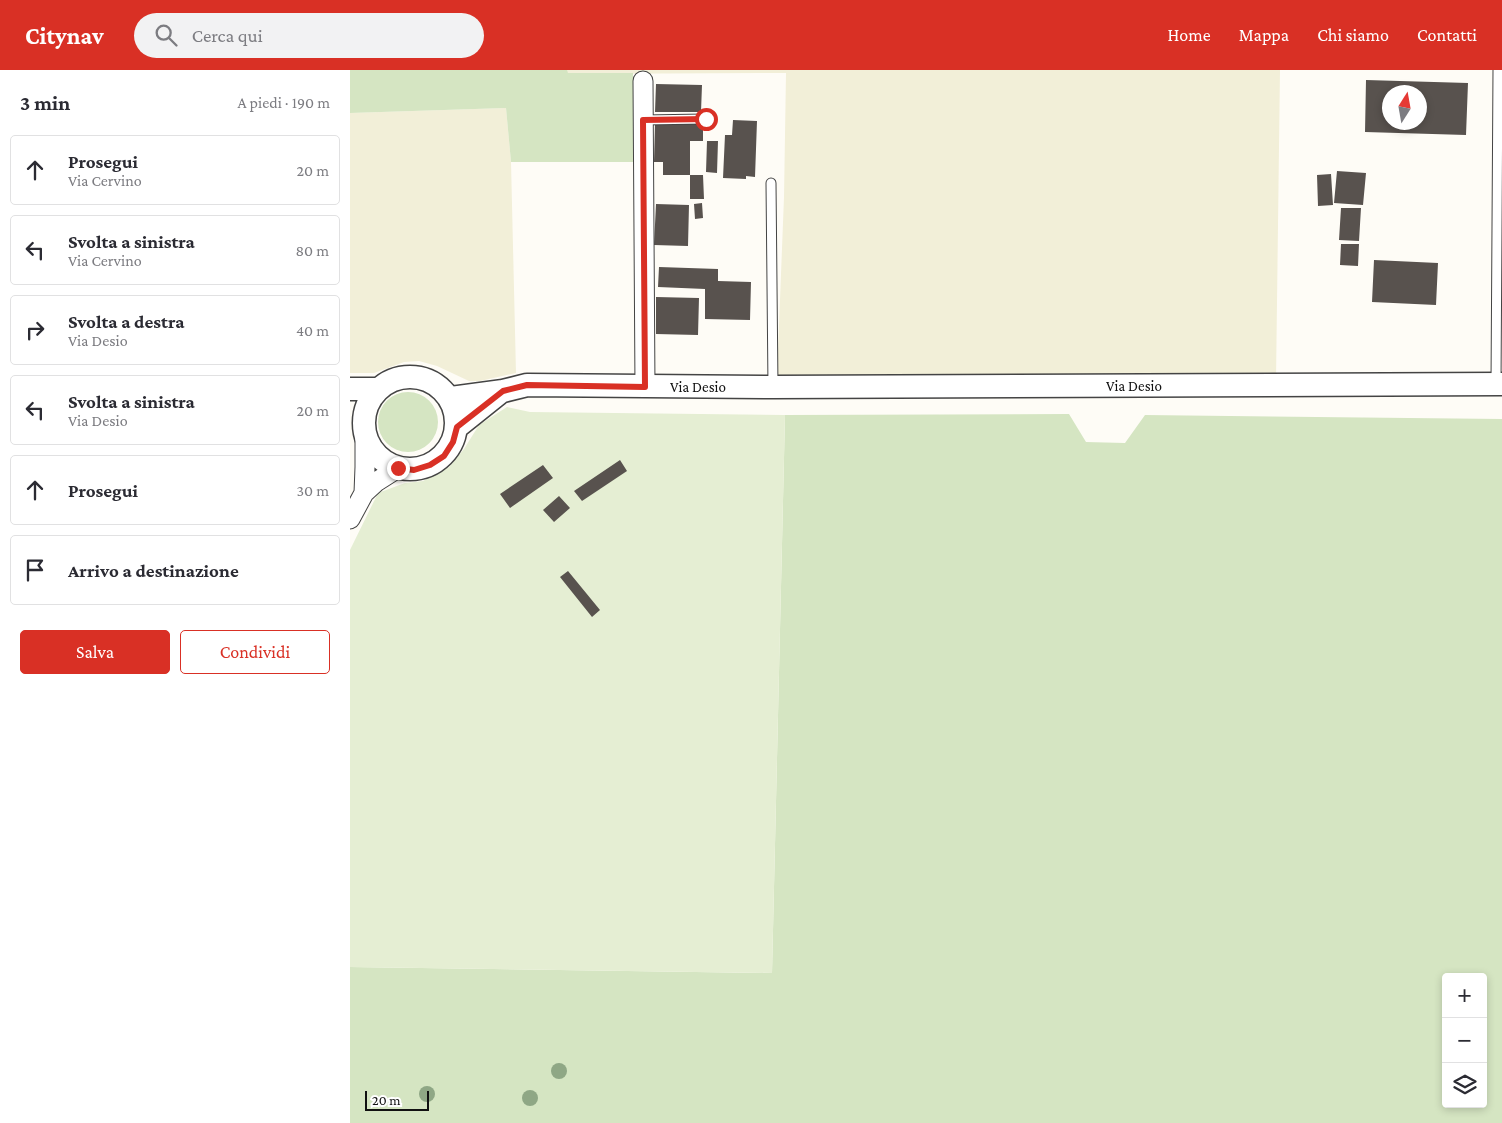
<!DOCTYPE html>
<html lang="it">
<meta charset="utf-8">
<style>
:root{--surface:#fff;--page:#f2f2f3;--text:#2b2b33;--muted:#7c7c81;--line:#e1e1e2;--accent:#d93025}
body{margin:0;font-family:"Crimson Pro",serif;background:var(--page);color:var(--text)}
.controls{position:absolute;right:15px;bottom:15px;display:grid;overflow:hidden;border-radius:5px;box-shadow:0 2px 8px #0003}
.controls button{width:45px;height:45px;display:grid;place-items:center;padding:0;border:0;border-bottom:1px solid var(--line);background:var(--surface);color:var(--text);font:25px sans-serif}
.compass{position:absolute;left:1032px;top:15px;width:45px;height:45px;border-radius:50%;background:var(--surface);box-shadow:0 2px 8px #0003;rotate:11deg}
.scale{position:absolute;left:15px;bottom:12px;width:64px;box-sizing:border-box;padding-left:5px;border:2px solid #111;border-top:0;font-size:14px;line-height:18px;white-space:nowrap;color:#111;-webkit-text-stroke:4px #fff;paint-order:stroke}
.stop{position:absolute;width:15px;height:15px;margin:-11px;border:4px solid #d93025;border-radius:50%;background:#fff}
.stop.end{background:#d93025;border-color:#fff;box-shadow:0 1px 5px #0008}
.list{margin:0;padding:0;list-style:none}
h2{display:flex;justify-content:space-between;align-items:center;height:65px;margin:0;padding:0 20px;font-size:21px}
h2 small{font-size:16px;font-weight:400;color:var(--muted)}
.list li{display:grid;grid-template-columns:32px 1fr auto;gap:15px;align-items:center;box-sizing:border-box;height:70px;margin:0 10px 10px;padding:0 10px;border:1px solid var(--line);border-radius:5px}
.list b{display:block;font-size:19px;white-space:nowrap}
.list p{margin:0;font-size:16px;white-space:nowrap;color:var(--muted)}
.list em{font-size:16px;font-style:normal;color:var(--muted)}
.actions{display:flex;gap:10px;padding:15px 20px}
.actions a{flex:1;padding:11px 0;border:1px solid var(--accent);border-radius:5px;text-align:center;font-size:18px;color:var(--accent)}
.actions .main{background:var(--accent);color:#fff}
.icon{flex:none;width:28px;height:28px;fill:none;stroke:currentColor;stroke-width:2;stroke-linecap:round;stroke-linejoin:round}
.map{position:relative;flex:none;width:1152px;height:1053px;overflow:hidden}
header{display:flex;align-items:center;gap:30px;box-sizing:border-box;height:70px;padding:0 25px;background:var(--accent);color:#fff}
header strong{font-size:24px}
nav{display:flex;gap:28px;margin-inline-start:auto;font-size:18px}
.search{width:350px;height:45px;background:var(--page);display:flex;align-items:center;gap:12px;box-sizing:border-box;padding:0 18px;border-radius:28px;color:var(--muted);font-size:19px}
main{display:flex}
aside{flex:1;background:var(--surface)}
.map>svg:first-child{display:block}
</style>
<header>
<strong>Citynav</strong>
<div class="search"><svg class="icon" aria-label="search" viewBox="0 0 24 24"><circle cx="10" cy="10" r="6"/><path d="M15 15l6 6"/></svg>Cerca qui</div>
<nav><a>Home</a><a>Mappa</a><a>Chi siamo</a><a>Contatti</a></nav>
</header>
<main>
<aside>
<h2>3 min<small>A piedi · 190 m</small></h2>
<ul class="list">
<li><svg class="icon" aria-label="ahead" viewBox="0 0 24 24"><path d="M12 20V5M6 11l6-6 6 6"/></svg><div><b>Prosegui</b><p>Via Cervino</p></div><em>20 m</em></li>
<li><svg class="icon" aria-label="left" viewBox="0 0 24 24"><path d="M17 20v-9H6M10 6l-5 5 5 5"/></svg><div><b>Svolta a sinistra</b><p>Via Cervino</p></div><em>80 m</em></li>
<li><svg class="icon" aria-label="right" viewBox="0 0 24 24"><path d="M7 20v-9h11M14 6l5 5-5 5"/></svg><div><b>Svolta a destra</b><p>Via Desio</p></div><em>40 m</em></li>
<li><svg class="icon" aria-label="left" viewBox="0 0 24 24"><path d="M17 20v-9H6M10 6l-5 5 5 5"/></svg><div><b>Svolta a sinistra</b><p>Via Desio</p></div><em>20 m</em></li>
<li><svg class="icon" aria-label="ahead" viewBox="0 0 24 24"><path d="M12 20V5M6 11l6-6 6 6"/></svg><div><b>Prosegui</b></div><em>30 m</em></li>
<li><svg class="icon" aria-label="arrive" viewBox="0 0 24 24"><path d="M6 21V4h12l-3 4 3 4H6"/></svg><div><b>Arrivo a destinazione</b></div></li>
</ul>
<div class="actions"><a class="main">Salva</a><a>Condividi</a></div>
</aside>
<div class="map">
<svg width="1152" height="1053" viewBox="0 0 1152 1053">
<rect width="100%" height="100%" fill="#fefcf6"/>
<path fill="#f2efd8" d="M 216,0 L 930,0 L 926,310 L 427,307 L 434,127 L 436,3 L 216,4 Z
M 156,38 L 161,92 L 166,303 L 130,311 L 119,311 L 87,296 L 69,291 L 54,292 L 24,303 L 0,303 L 0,43 Z"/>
<path fill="#d5e5c2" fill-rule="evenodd" d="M 0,0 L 217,0 L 218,3 L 283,3 L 285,92 L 161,92 L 156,38 L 0,43 Z
M28 352a30 30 0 1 1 60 0a30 30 0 1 1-60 0Z
M 719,344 L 736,372 L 775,373 L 795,345 L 1152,349 L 1152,1053 L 0,1053 L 0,897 L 422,903 L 435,345 ZM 1096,907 L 1133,907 L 1133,1034 L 1096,1034 Z"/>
<path fill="#e5eed3" d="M 157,337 L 180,342 L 435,345 L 422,903 L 0,897 L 0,480 L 28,423 L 55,413 L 73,411 L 99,397 L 114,379 L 129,355 Z"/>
<path fill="#58524e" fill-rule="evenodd" d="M 1016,10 L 1118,13 L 1116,65 L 1015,62 ZM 1040,22 L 1070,22 L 1070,52 L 1040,52 Z
M 306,14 L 352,15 L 351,42 L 305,42 Z
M 383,50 L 407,51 L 405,107 L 396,106 L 396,109 L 373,108 L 375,65 L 382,65 Z
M 305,53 L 353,54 L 353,71 L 340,71 L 340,105 L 313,105 L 313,92 L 304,92 Z
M 357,71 L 368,71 L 367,103 L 356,102 Z
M 987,101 L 1016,103 L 1013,135 L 984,133 Z
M 981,104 L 983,135 L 968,136 L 967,105 Z
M 340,105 L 353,105 L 354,129 L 340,129 Z
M 352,133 L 353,148 L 345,149 L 344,134 Z
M 306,134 L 339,135 L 338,176 L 304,175 Z
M 991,138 L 1011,138 L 1009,171 L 989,170 Z
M 991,174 L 1009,174 L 1008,196 L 990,195 Z
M 1024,190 L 1088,193 L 1086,235 L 1022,232 Z
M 309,197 L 368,199 L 368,211 L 401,212 L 400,250 L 355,249 L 355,219 L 308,217 Z
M 306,227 L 349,228 L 348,265 L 306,264 Z
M 270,390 L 277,401 L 232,431 L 224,421 Z
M 193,395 L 203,408 L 160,438 L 150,424 Z
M 209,426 L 220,438 L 204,452 L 193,440 Z
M 218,501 L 250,540 L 242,547 L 210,507 Z"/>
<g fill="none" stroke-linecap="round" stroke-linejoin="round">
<g stroke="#444" stroke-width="11">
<path id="service" d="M 293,50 L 355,49
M 421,113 L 423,317
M 1146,314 L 1148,0"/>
</g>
<g stroke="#444" stroke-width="21">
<path id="minor" d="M 293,11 L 295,317
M 14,423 L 15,397 L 15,363
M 0,449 L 14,423 L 26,412 L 48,398"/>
</g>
<g stroke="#444" stroke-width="25">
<path id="tertiary" d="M14 353a46 46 0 1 1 92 0a46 46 0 1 1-92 0Z
M 0,319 L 28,319
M 101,328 L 153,321 L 177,315 L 423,317 L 1152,314
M 107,357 L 152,321"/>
</g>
<use href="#service" stroke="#fff" stroke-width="9"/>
<use href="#minor" stroke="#fff" stroke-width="19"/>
<use href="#tertiary" stroke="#fff" stroke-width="22"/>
</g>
<g fill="#8fa785">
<circle cx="209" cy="1001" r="8"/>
<circle cx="77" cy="1024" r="8"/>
<circle cx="180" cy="1028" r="8"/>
</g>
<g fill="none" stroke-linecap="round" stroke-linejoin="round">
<path stroke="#d93025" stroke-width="6" d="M 48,398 L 64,400 L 80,395 L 94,386 L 103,372 L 107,357 L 153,321 L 177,315 L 295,317 L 293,50 L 356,49"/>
</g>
<g text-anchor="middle" stroke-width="5" stroke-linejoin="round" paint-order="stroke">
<g font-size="15" fill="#111" stroke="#fff">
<text x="784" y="321">Via Desio</text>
<text x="348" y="322">Via Desio</text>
</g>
</g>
</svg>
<div class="controls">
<button>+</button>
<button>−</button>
<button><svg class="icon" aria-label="layers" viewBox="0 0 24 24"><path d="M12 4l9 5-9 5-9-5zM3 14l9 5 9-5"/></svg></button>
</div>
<svg class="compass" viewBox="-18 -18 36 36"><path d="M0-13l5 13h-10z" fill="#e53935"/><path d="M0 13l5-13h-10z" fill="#7c7c81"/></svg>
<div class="scale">20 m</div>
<div class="stop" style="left:356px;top:49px"></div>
<div class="stop end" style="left:48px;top:398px"></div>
</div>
</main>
